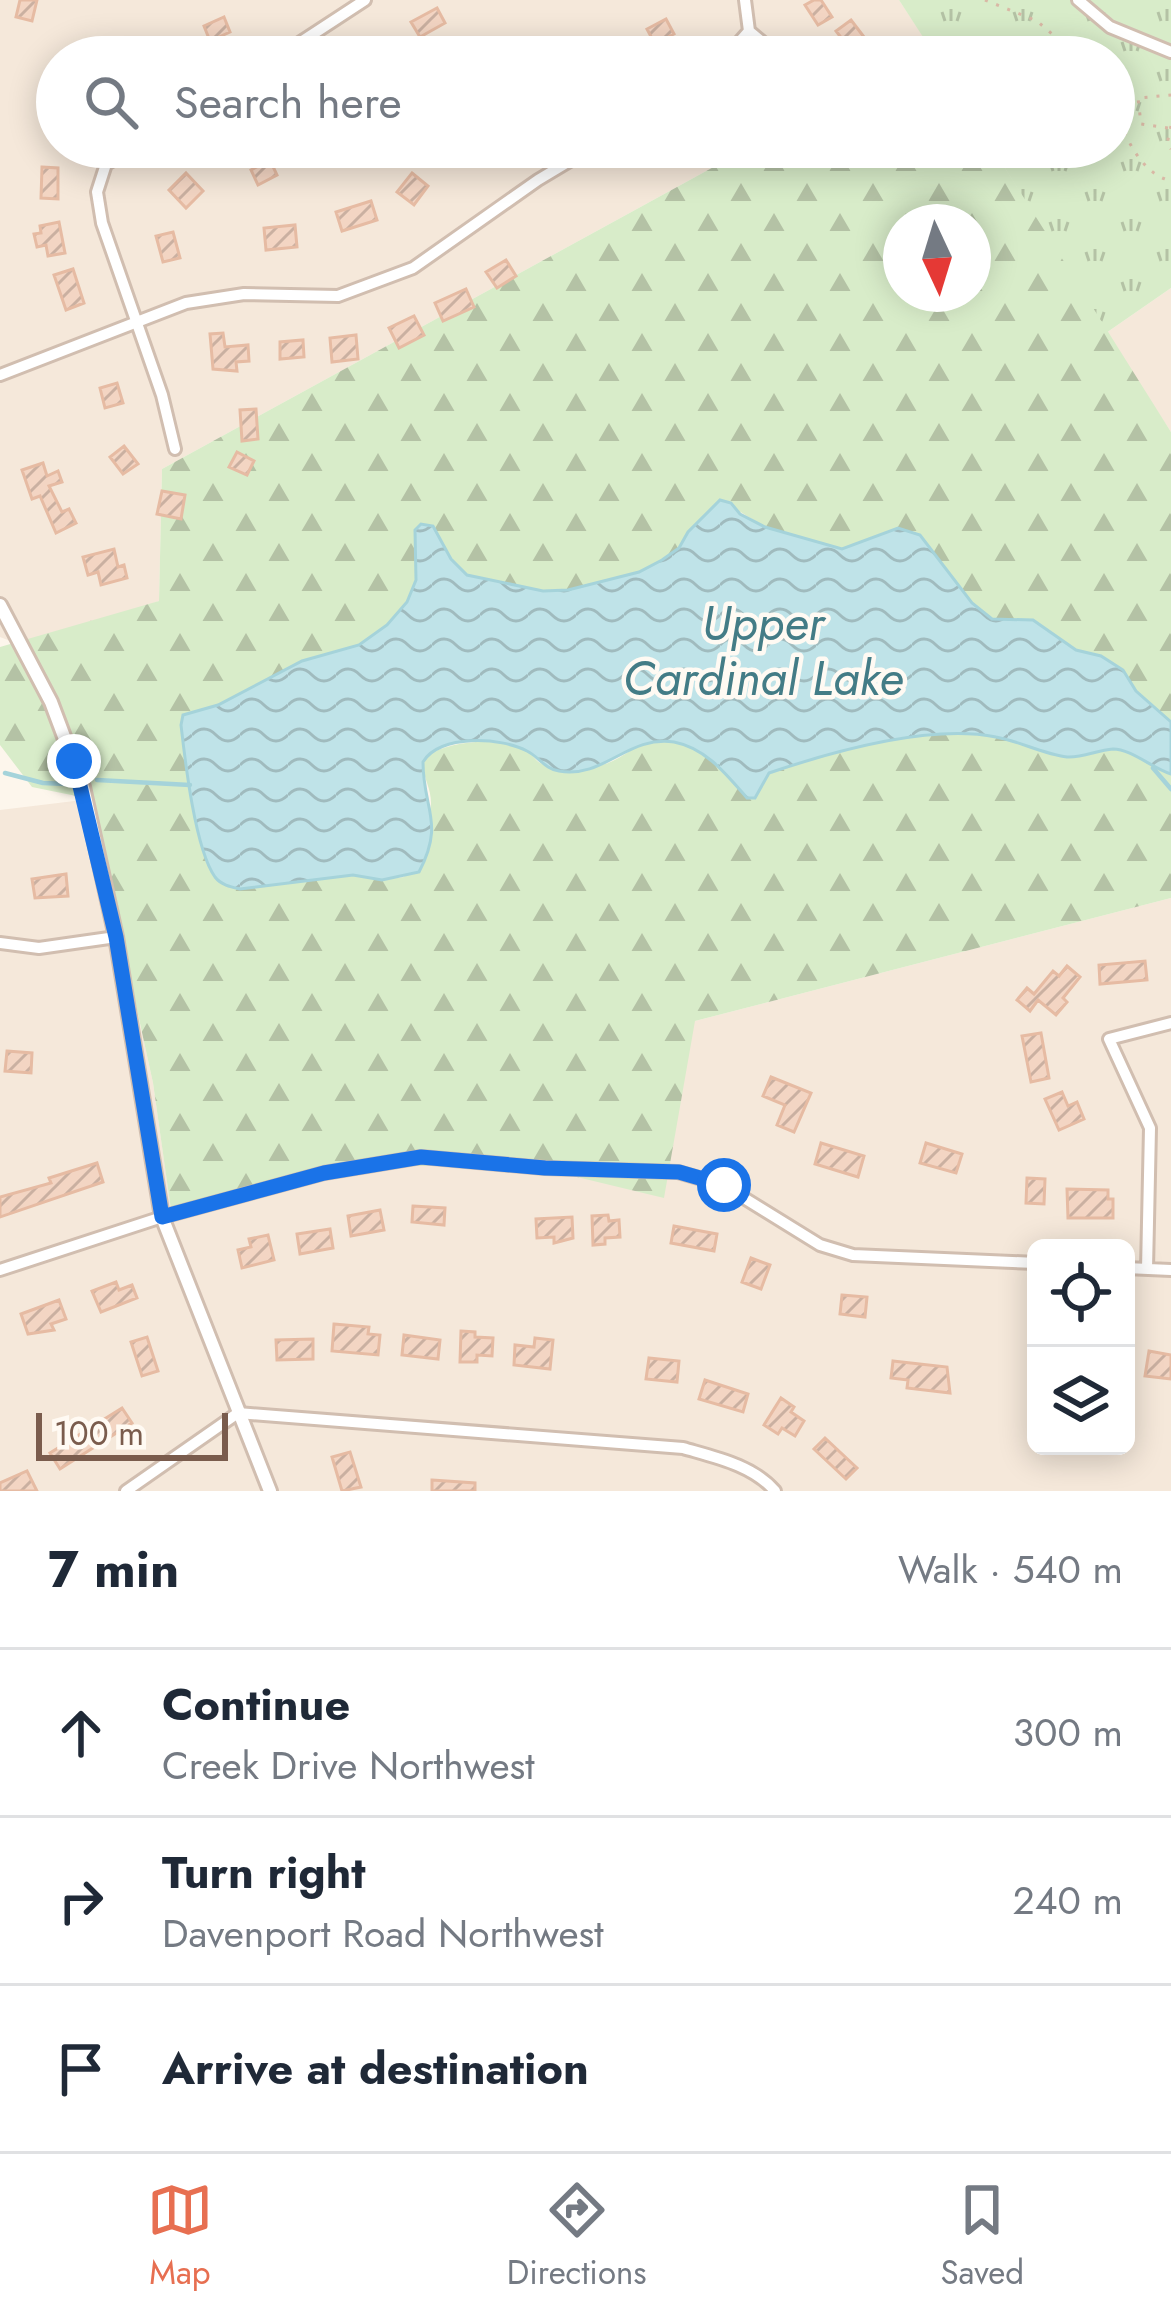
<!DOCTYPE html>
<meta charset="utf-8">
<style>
:root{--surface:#fff;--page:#f6f6f7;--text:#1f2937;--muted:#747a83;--line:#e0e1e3;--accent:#e76f51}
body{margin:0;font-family:Jost,sans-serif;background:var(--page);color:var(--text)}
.controls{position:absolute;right:36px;bottom:36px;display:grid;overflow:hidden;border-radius:18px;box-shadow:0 6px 30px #0003}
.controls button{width:108px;height:108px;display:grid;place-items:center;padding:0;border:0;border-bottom:3px solid var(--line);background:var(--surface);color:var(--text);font:60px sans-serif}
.compass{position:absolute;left:883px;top:204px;width:108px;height:108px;border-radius:50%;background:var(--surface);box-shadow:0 6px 30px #0003;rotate:176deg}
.scale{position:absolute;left:36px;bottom:30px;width:192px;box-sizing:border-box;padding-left:12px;border:6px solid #7a5c4d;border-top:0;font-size:33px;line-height:42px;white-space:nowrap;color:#7a5c4d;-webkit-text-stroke:9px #fffaf3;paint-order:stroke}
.stop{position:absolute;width:36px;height:36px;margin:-27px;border:9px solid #1a73e8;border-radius:50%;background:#fff}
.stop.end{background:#1a73e8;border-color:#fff;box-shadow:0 3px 12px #0008}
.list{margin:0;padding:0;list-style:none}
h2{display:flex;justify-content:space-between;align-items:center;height:156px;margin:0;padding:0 48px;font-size:51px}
h2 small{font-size:39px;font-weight:400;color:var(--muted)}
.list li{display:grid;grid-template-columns:78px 1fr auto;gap:36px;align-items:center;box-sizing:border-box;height:168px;padding:0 48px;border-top:3px solid var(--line)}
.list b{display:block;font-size:45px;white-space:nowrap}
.list p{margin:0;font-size:39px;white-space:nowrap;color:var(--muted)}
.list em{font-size:39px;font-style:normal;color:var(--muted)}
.icon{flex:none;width:66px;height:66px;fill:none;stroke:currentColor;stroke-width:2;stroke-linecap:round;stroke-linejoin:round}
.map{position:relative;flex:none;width:1171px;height:1491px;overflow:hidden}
.search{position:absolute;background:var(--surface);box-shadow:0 6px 30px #0003;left:36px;right:36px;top:36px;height:132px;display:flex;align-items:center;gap:30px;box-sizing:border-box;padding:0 42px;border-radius:66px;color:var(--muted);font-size:45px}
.sheet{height:660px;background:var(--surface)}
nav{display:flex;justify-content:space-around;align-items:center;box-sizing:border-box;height:168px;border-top:3px solid var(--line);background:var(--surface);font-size:33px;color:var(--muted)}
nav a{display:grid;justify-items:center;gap:6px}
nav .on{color:var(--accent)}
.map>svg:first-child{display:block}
</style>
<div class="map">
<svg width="1171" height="1491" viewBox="0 0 1171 1491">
<defs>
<pattern id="grass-tufts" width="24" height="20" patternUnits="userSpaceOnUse" patternTransform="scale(3)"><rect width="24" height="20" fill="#d8ecc9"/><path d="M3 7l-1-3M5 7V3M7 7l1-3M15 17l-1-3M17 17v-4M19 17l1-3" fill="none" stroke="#b4c2a5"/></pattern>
<pattern id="forest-firs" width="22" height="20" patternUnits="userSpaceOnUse" patternTransform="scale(3)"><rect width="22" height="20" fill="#d8ecc9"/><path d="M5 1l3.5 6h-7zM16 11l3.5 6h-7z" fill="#b4c2a5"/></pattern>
<pattern id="water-waves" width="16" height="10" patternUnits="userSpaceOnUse" patternTransform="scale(3)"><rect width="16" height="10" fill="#bfe3e8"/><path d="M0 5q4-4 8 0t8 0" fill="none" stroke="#a0bbbe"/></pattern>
<pattern id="building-hatch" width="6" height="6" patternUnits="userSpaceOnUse" patternTransform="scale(3)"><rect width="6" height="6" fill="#f3d5c3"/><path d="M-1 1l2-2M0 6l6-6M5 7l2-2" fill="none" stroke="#cab0a1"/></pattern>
</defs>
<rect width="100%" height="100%" fill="#fdf6ec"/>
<path fill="#f5e8da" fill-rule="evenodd" d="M 0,0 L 899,0 L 931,48 L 915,57 L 57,57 L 57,147 L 750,147 L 162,469 L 159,601 L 36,651 L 0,637 Z
M 1171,288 L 1171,432 L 1106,333 Z
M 91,799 L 153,1083 L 171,1209 L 370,1167 L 523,1164 L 695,1021 L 1171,898 L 1171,1491 L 0,1491 L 0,810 ZM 1036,1248 L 1126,1248 L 1126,1446 L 1036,1446 Z"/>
<path fill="url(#grass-tufts)" d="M 899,0 L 1171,0 L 1171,288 L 1106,333 L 992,147 L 1114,147 L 1114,57 L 936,57 Z"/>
<path fill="url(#forest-firs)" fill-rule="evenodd" d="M 750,147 L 992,147 L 1171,432 L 1171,722 L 1136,691 L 1123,670 L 1101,657 L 1076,650 L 1033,620 L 992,619 L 972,603 L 920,535 L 898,529 L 842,549 L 765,527 L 721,500 L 688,532 L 679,548 L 663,560 L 639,572 L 568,590 L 543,591 L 467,575 L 451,559 L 433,527 L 415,530 L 416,580 L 407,602 L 387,625 L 360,645 L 302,661 L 207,710 L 240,889 C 276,886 311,877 347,876 C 367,875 384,880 404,877 C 411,859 431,820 431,803 C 431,784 419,775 426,755 C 455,741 495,736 526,751 C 532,753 535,760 540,763 C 552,768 584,768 597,766 C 628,761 635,735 674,742 C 707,748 727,775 748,798 L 755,798 L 769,773 C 831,752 929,724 995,737 C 1019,741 1043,754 1067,757 C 1083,758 1097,750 1112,749 C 1130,749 1153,767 1171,774 L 1171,898 L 695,1021 L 664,1198 L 523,1164 L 371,1167 L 171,1210 L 153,1083 L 91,799 L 32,787 L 0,745 L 0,647 L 159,601 L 162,469 ZM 901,222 L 973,222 L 973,294 L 901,294 Z"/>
<path fill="url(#water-waves)" stroke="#a5d3da" stroke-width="3" d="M 720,500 L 731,503 L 740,514 L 765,527 L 842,549 L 898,528 L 920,535 L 972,603 L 992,619 L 1033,620 L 1076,650 L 1101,656 L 1123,670 L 1136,691 L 1171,722 L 1171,774 C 1152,768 1131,749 1113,749 C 1097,750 1083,758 1067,757 C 1043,754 1019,741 996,737 C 930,724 831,752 769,773 L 755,798 L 747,798 C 727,775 706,748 674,742 C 628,735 604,779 559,771 C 545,769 539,757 527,751 C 501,737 439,734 423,762 C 423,810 445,822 419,872 L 382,880 L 353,875 L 240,889 C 231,887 221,885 215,877 C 195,849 185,760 181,725 L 183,715 L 218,705 L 302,661 L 359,645 L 387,625 L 407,602 L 416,580 L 415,530 L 421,524 L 433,526 L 451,559 L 467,575 L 543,591 L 568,590 L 639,572 L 662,560 L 679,548 L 688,532 Z"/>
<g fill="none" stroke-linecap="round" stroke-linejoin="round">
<path stroke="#a5d3da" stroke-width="4.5" d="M 1153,768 L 1171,789
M 5,773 L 43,783 L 66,784
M 97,780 L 190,785"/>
</g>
<path fill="url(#building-hatch)" stroke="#e6bba3" stroke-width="3" d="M 20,0 L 37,0 L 32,21 L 16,17 Z
M 814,0 L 821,0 L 832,17 L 818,25 L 805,5 Z
M 437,8 L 445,23 L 420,37 L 411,22 Z
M 224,17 L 230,32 L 210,41 L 204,26 Z
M 666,19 L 674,34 L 655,44 L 647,29 Z
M 851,20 L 864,37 L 849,48 L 836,31 Z
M 397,39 L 407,57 L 365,57 Z
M 698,147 L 732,147 L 714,164 Z
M 270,160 L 277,175 L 258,185 L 251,170 Z
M 42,167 L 58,168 L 58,199 L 41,198 Z
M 186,173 L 203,191 L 186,208 L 169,190 Z
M 412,173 L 428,186 L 414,205 L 397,192 Z
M 371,201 L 377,220 L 342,231 L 336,212 Z
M 59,222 L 65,253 L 48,256 L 46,245 L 37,247 L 34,234 L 41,233 L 40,226 Z
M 295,225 L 297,247 L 266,250 L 264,228 Z
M 173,232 L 180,258 L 163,262 L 156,236 Z
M 506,260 L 516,276 L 497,288 L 486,272 Z
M 73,269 L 84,303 L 66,310 L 54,275 Z
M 466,289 L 474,307 L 443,321 L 435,303 Z
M 414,316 L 424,335 L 399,348 L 389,328 Z
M 223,333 L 225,347 L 248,345 L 249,361 L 236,362 L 237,371 L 213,369 L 210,334 Z
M 356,335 L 358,359 L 332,362 L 330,338 Z
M 303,340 L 304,357 L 280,359 L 280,342 Z
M 117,383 L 123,403 L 105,408 L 100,388 Z
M 256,409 L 258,439 L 242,441 L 240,410 Z
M 124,446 L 138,464 L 123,474 L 110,457 Z
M 237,452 L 254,461 L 247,475 L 229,467 Z
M 43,463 L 47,476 L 58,471 L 62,482 L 49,486 L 62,512 L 69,509 L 76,523 L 56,533 L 40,496 L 32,499 L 22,470 Z
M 162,491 L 185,495 L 181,519 L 157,514 Z
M 114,549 L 118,567 L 124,565 L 127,578 L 101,585 L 98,572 L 88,575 L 83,557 Z
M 66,874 L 68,896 L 35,898 L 32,879 Z
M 1145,961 L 1147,980 L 1100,984 L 1099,965 Z
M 1067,966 L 1080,977 L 1063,998 L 1067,1002 L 1056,1015 L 1038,1000 L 1030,1011 L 1017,1000 L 1027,988 L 1034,994 L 1053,971 L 1059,976 Z
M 1041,1033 L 1049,1078 L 1031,1082 L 1022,1036 Z
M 7,1051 L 32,1053 L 31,1073 L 5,1071 Z
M 771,1077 L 811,1093 L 794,1132 L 777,1125 L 785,1105 L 763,1096 Z
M 1062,1092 L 1068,1106 L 1077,1102 L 1084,1119 L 1059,1130 L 1045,1099 Z
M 821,1143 L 864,1156 L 858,1177 L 815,1164 Z
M 926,1143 L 962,1154 L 956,1173 L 920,1163 Z
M 97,1163 L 103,1182 L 0,1217 L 0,1197 L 51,1183 L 49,1178 Z
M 1027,1178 L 1045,1179 L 1044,1204 L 1026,1203 Z
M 1067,1189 L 1108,1190 L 1108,1199 L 1113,1199 L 1113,1218 L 1068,1218 Z
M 413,1206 L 445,1208 L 444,1225 L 412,1222 Z
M 380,1210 L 384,1230 L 351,1236 L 348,1216 Z
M 608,1215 L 609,1221 L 619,1220 L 620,1237 L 605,1238 L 605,1244 L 593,1245 L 592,1216 Z
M 572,1217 L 573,1238 L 554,1243 L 554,1237 L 537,1238 L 536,1219 Z
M 674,1226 L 717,1234 L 714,1251 L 671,1243 Z
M 330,1229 L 333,1248 L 300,1254 L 297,1234 Z
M 268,1235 L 274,1260 L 242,1268 L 238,1250 L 251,1247 L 249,1239 Z
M 751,1258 L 770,1265 L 761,1289 L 742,1282 Z
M 116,1282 L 119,1290 L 132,1285 L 137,1298 L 101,1312 L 92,1291 Z
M 842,1295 L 867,1297 L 865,1317 L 840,1314 Z
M 59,1300 L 66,1319 L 51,1324 L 54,1330 L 28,1334 L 21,1314 Z
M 334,1324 L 369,1327 L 368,1334 L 380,1335 L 378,1355 L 332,1351 Z
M 461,1331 L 475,1332 L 475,1337 L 493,1338 L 492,1356 L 477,1355 L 477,1362 L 460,1362 Z
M 404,1335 L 440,1340 L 438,1359 L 402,1355 Z
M 147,1337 L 158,1371 L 142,1376 L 131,1342 Z
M 535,1338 L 553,1340 L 550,1369 L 514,1365 L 515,1345 L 534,1347 Z
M 313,1339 L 313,1359 L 277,1360 L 276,1340 Z
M 1149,1351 L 1171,1355 L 1171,1379 L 1145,1376 Z
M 649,1358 L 679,1361 L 677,1382 L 646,1379 Z
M 893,1361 L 947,1367 L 950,1393 L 907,1388 L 908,1380 L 891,1378 Z
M 705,1380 L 748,1394 L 743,1412 L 699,1399 Z
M 781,1398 L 794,1407 L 791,1412 L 804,1421 L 795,1436 L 782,1428 L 778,1434 L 764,1425 Z
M 122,1408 L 132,1423 L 60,1469 L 50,1453 Z
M 825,1438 L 857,1468 L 846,1479 L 814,1449 Z
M 350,1452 L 361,1487 L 342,1491 L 332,1457 Z
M 27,1471 L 37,1491 L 0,1491 L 0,1483 Z
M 432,1480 L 475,1483 L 475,1491 L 432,1491 Z"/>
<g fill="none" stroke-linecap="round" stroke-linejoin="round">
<g stroke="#d1beb0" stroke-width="16">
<path id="minor" d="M 1078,0 L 1110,27 L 1171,52
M 749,31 L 780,57
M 278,57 L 365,0
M 726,57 L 749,31 L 745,0
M 136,147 L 106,164 L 97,192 L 102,223 L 162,395 L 175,449
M 0,375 L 186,303 L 244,294 L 338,296 L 413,268 L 538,180 L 593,147
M 0,943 L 39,948 L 116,937
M 1126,1268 L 1171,1270
M 1147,1269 L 1150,1128 L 1109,1039 L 1171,1023
M 0,1270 L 162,1217 L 324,1173 L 421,1157 L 545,1168 L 678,1172 L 723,1185 L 820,1245 L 853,1255 L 1036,1263
M 126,1491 L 238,1413 L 683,1448 C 714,1457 753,1465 775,1491"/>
</g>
<g stroke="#d1beb0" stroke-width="18">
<path id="tertiary" d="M 0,605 L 51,702 L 83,787 L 116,937 L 162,1217 L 270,1491"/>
</g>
<path stroke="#d9b8a5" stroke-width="3" stroke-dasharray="3 9" stroke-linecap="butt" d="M 985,0 L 1037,21 L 1079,57
M 1114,111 C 1127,138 1140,173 1171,181
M 1171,126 L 1167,144 L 1171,149
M 1168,128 L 1141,124 L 1138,98 L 1171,95"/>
<use href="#minor" stroke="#fff" stroke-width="10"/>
<use href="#tertiary" stroke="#fff" stroke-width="12"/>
</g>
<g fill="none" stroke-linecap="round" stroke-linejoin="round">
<path stroke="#1a73e8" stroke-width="15" d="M 74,761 L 116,937 L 162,1217 L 324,1173 L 421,1157 L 545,1168 L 679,1172 L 724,1185"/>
</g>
<g text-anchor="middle" stroke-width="9" stroke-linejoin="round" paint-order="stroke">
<g font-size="48" font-style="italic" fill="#437c86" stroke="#fffaf3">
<text x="763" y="640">Upper<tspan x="763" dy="55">Cardinal Lake</tspan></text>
</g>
</g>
</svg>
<div class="controls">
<button><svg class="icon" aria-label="locate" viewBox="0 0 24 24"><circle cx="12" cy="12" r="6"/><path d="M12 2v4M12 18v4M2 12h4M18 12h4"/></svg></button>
<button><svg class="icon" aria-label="layers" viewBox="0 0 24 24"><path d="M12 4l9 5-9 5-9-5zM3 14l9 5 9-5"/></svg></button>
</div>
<svg class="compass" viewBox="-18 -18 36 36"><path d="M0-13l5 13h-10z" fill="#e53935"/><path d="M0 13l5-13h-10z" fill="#747a83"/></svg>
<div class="scale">100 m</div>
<div class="stop" style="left:724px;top:1185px"></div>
<div class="stop end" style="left:74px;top:761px"></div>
<div class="search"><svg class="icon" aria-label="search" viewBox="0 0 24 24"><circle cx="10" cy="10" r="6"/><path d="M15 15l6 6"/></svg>Search here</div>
</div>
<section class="sheet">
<h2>7 min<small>Walk · 540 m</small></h2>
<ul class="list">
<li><svg class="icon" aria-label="ahead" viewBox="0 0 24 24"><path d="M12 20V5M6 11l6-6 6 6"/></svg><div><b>Continue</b><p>Creek Drive Northwest</p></div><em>300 m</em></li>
<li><svg class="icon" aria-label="right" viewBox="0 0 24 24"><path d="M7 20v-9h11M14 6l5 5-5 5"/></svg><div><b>Turn right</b><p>Davenport Road Northwest</p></div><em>240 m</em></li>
<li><svg class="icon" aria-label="arrive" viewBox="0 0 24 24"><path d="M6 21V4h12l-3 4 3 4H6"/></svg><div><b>Arrive at destination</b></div></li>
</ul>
</section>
<nav>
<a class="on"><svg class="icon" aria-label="map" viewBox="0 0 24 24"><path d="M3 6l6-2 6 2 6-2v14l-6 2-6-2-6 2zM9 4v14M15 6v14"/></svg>Map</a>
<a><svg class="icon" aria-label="directions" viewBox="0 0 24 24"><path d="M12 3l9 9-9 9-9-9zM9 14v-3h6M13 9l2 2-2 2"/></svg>Directions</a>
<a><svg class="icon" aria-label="saved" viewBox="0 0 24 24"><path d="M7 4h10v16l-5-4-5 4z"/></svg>Saved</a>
</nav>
